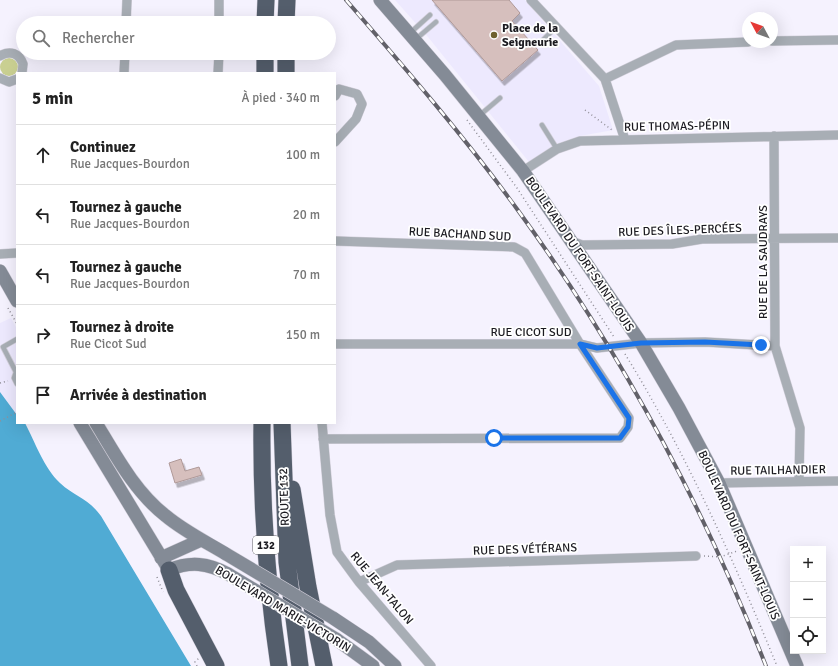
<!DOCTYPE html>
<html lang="fr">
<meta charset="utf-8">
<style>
:root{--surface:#fff;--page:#f2f2f2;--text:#222;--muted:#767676;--line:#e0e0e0}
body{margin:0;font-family:Signika,sans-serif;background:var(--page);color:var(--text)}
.controls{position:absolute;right:12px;bottom:12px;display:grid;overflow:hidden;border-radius:0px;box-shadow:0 4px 16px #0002}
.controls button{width:36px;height:36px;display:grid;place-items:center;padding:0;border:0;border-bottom:1px solid var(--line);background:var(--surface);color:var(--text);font:20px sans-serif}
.compass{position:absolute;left:742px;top:12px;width:36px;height:36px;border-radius:50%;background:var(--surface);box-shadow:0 4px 16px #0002;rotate:311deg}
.stop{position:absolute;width:12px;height:12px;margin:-9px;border:3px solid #1a73e8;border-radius:50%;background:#fff}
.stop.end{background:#1a73e8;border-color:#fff;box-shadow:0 1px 4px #0008}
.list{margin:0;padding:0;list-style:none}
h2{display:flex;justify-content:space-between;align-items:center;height:52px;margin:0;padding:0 16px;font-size:17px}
h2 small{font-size:13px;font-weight:400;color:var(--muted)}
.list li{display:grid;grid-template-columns:26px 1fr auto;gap:12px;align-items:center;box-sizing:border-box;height:60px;padding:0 16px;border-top:1px solid var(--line)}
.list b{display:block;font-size:15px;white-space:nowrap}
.list p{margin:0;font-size:13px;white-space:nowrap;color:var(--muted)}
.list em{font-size:13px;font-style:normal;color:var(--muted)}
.icon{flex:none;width:22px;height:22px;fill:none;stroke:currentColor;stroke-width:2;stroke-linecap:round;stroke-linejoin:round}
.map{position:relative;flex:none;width:838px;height:666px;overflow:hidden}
.search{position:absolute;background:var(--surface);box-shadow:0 4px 16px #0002;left:16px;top:16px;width:320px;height:44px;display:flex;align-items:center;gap:10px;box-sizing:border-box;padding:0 14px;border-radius:22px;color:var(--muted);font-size:15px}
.panel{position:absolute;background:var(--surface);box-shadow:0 4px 16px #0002;left:16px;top:72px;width:320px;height:352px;border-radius:0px}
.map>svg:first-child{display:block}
</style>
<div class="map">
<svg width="838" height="666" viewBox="0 0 838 666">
<defs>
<filter id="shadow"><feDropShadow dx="2.5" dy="4.5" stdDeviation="0" flood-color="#0004"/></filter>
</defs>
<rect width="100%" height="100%" fill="#f5f2fe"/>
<path fill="#ede9fe" d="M 395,0 L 525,0 L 599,86 L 613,130 L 580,136 L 553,146 L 529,162 L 428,37 Z
M 11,318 L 17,329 L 17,415 L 0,392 L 0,323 Z"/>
<path fill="#c9cf91" d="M0 67a9 9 0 1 1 18 0a9 9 0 1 1-18 0Z"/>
<path fill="#50abd4" d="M 0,392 L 17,415 L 17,423 L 25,423 C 35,442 44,468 60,483 C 75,497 87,497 101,516 L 191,666 L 0,666 Z"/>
<path fill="#d6bfbd" stroke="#af9998" filter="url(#shadow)" d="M 432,0 L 509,0 L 520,13 L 512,21 L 538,50 L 502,81 Z
M 181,459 L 185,471 L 199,467 L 202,475 L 175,483 L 169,463 Z"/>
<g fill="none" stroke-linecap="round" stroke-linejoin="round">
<g stroke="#d2cfda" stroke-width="6">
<path id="lane" d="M 410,33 L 430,15
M 416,39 L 436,22
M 543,40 L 556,27
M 480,115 L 500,98
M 542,125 L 557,149
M 17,339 L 3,347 L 17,374
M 16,372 L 14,378 L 17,384"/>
</g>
<g stroke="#d2cfda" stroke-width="10">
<path id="street" d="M 531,0 L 605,79 L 625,140
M 126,23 L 127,0
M 219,23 L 219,0
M 772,41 L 838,40
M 0,56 C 10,50 19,53 23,64 L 22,73
M 124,73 L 125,53
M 218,73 L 219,53
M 0,78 L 9,82 L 17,79
M 605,79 L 676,45 L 748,42
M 335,96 L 339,89 L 357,94 L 362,104 L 356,119 L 335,142
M 774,136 L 775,346 L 800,428 L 799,481
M 523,171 L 557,149 L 580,141 L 838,135
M 571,241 L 582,245 L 672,244 L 702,239 L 838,238
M 0,254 L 17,253
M 335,344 L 580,344 L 597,348 L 641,343 L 705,342 L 775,346
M 322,423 L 330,515 L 337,552 L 359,582 L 431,666
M 323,439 L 620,438 L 628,427 L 629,418 L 580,344 L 525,253 L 514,247 L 335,241
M 719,483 L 838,481
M 359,582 L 397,565 L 696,556"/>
</g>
<g stroke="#d2cfda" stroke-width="14">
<path id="secondary" d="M 380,0 L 445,75 L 523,171 L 641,343 L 679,408 L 719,483 L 797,666
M 0,271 L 17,301
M 80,423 L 169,570 C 190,561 208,563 228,574
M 96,423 C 116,456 135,492 166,516 C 184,531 206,542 226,554
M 161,558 L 201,540
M 333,618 L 369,642 L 395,666
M 336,639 L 373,666"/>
</g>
<g stroke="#d2cfda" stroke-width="18">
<path id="highway" d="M 265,23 L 266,0
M 286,23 L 287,0
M 265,73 L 265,53
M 286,73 L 286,53
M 262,423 C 261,504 267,586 279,666
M 282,423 L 287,562 L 300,666
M 292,489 L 308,587 L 324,666
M 169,570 L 176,590 L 216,666"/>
</g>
<path stroke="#918f98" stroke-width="1.5" stroke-dasharray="1 3" stroke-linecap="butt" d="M 585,110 L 612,130
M 467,120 L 517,188 L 614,337
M 8,308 L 17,324
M 625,354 C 686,453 733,559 777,666
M 0,383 L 8,381
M 0,421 L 17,412
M 704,556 L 720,557 L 737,551
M 157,577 L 163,592
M 197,666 L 195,662 L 199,658"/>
<use href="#lane" stroke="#a8aeb5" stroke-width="4.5"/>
<use href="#street" stroke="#a8aeb5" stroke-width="9"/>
<use href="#secondary" stroke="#848b96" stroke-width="13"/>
<use href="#highway" stroke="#545e6c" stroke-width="17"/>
<g stroke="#626169" stroke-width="4">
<path id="rail" d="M 346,0 C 405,68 464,136 517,209 C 619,349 703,505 766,666"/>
</g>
<use href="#rail" stroke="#fff" stroke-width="2.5" stroke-dasharray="8" stroke-linecap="butt"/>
<g stroke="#d2cfda" stroke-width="14" stroke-linecap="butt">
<path id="secondary-bridge" d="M 226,554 L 333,618
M 228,574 L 336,639"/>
</g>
<use href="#secondary-bridge" stroke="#848b96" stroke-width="13"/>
</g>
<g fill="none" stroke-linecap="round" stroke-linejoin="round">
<path stroke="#1a73e8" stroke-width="5" d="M 494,438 L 620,438 L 628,427 L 629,418 L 580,344 L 597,348 L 641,343 L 705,342 L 761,345"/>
</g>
<circle fill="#6f622f" stroke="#fff" stroke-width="1.5" cx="494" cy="35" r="4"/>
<g text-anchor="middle" stroke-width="3.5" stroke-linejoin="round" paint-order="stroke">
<rect fill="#fff" stroke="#5f5f63" stroke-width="1" x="253" y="536" width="26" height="18" rx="3"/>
<g font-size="11" font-weight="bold" fill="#1b1a20">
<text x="266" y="549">132</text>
</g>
<g font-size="12" font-weight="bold" fill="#1b1a20" stroke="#fff" text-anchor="start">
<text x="502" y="32">Place de la<tspan x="502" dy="14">Seigneurie</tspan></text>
</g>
<g font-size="12" fill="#1b1a20" stroke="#fff">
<text transform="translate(677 126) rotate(-1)" y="4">RUE THOMAS-PÉPIN</text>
<text transform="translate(680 230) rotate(-2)" y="4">RUE DES ÎLES-PERCÉES</text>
<text transform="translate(460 234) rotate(3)" y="4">RUE BACHAND SUD</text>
<text transform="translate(580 254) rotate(56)" y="4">BOULEVARD DU FORT-SAINT-LOUIS</text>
<text transform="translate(763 262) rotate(-90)" y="4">RUE DE LA SAUDRAYS</text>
<text x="531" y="336">RUE CICOT SUD</text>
<text transform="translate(778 470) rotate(-1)" y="4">RUE TAILHANDIER</text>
<text transform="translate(284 497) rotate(-92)" y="4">ROUTE 132</text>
<text transform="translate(739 535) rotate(66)" y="4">BOULEVARD DU FORT-SAINT-LOUIS</text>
<text transform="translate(525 549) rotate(-2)" y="4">RUE DES VÉTÉRANS</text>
<text transform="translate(382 588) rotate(50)" y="4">RUE JEAN-TALON</text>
<text transform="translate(283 609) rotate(31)" y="4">BOULEVARD MARIE-VICTORIN</text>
</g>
</g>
</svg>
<div class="controls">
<button>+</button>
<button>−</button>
<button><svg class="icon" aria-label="locate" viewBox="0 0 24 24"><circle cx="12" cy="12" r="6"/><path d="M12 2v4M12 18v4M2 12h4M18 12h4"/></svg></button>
</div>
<svg class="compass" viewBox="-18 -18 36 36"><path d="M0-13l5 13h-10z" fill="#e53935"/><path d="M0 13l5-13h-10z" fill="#767676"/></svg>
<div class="stop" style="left:494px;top:438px"></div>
<div class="stop end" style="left:761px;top:345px"></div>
<div class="search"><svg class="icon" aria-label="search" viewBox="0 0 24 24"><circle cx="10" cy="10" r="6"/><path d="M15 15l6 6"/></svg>Rechercher</div>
<section class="panel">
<h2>5 min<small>À pied · 340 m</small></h2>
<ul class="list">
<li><svg class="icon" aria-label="ahead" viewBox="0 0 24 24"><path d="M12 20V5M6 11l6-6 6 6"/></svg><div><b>Continuez</b><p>Rue Jacques-Bourdon</p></div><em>100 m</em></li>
<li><svg class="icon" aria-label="left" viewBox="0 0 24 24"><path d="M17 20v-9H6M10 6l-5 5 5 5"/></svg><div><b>Tournez à gauche</b><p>Rue Jacques-Bourdon</p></div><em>20 m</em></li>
<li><svg class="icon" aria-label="left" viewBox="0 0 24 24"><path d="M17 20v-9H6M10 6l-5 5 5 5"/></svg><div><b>Tournez à gauche</b><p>Rue Jacques-Bourdon</p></div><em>70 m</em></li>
<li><svg class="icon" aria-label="right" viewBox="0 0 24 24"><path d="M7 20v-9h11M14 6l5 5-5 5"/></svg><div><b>Tournez à droite</b><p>Rue Cicot Sud</p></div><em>150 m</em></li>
<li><svg class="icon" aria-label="arrive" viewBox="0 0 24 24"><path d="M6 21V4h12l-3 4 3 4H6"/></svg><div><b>Arrivée à destination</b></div></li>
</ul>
</section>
</div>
